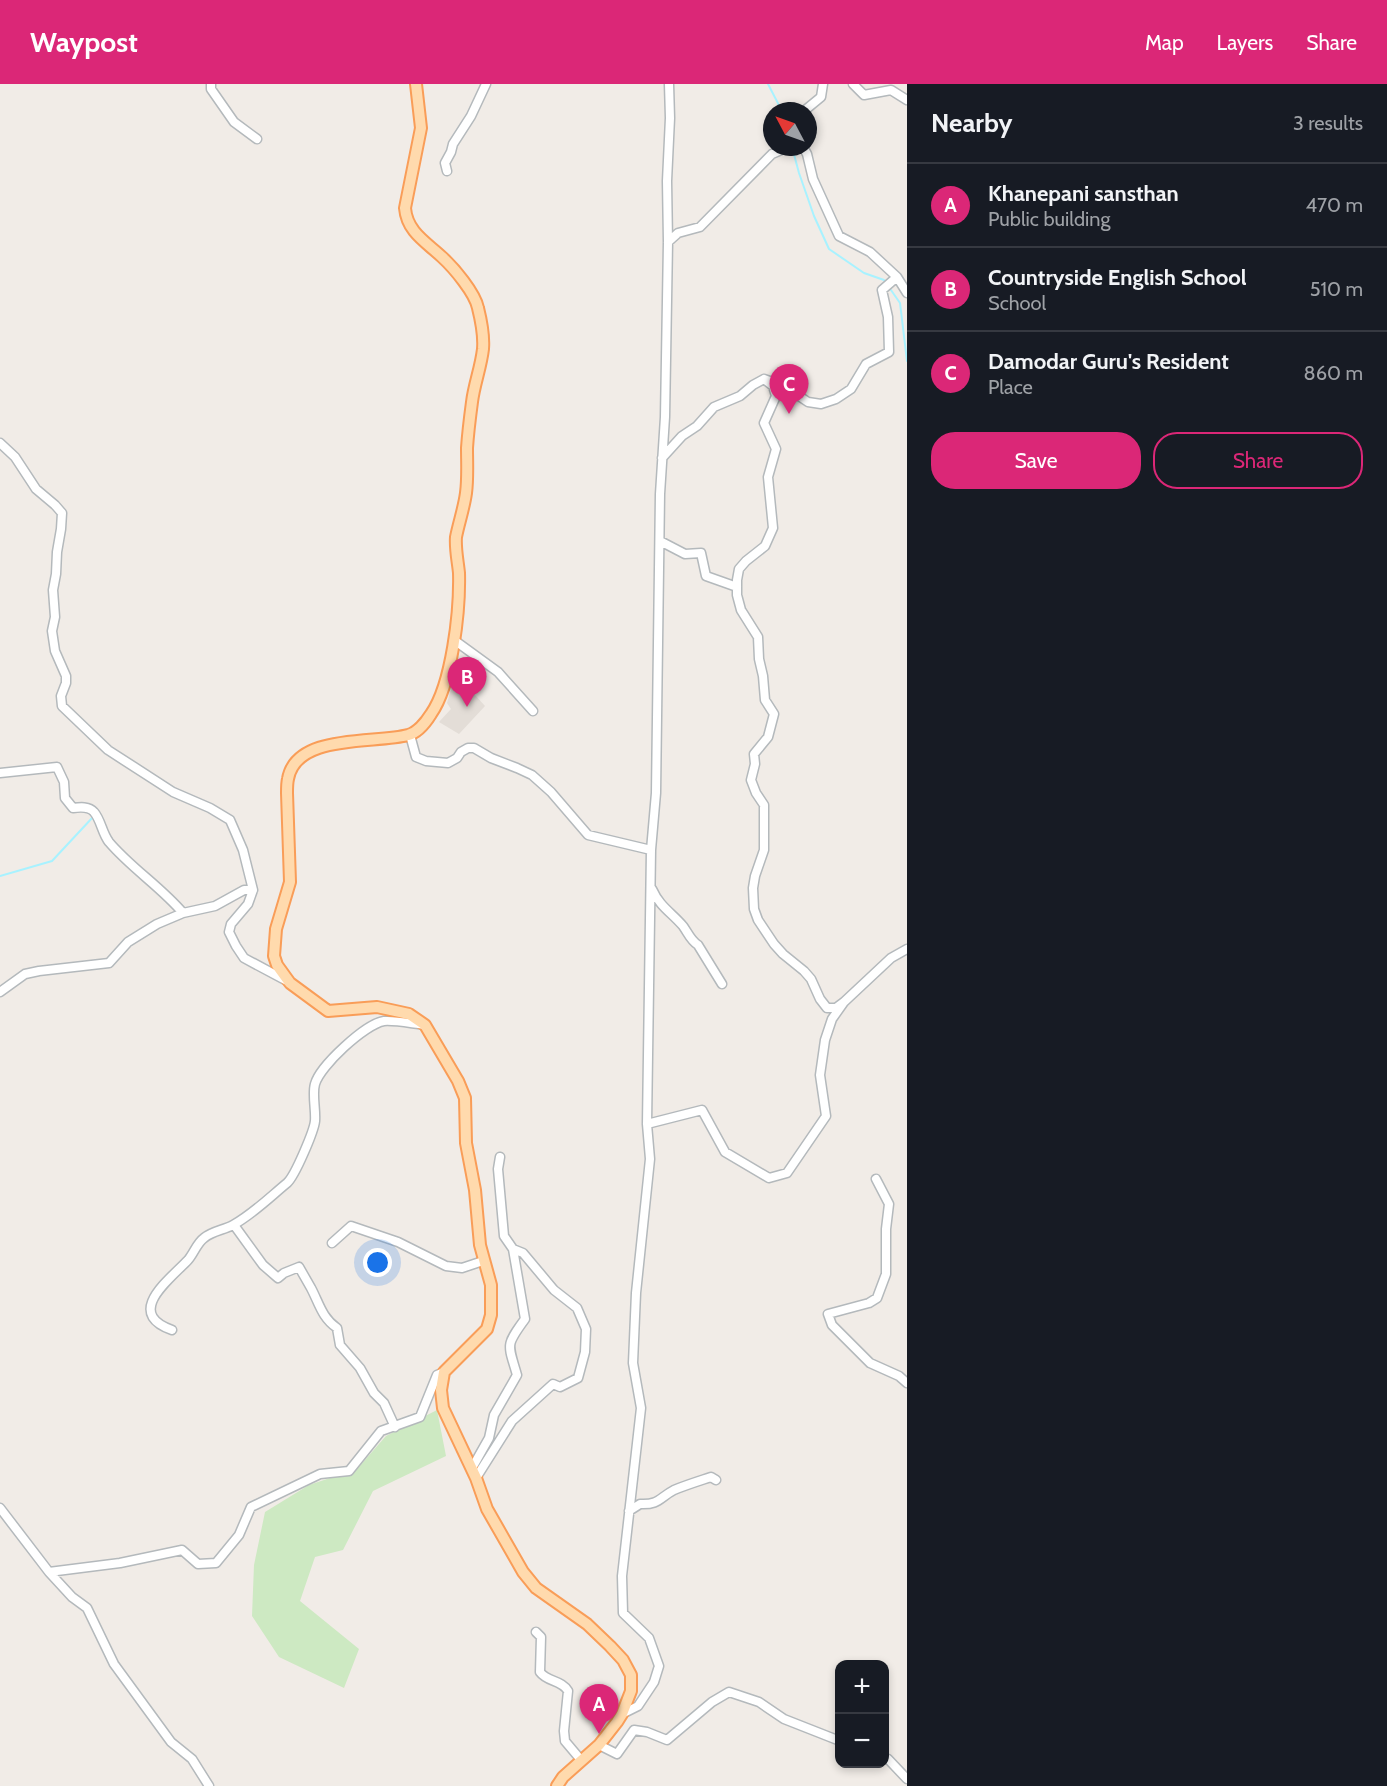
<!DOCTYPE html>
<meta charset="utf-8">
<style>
:root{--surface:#171b24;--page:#20242c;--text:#f1f3f6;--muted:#9ea1a6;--line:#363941;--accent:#db2777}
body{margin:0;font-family:Cabin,sans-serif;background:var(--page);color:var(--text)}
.controls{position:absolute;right:18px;bottom:18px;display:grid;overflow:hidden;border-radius:12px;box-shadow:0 3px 9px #0003}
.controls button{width:54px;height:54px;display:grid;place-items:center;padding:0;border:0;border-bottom:2px solid var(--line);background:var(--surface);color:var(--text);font:30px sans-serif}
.compass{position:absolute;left:763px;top:18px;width:54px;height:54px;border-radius:50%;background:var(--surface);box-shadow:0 3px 9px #0003;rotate:311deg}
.you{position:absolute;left:378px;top:1179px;width:21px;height:21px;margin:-15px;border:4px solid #fff;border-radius:50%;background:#1a73e8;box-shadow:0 0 0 9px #1a73e833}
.badge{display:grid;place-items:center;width:39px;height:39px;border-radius:50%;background:var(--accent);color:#fff;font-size:20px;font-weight:700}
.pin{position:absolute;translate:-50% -50px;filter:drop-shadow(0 2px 3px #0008)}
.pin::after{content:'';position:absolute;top:32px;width:21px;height:18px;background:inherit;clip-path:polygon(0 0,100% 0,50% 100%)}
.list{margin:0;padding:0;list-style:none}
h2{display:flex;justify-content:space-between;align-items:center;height:78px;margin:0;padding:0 24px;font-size:26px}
h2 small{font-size:20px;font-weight:400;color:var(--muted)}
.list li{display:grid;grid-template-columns:39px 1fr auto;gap:18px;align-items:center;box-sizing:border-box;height:84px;padding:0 24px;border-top:2px solid var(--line)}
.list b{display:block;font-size:22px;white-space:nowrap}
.list p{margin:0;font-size:20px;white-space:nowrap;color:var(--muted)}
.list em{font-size:20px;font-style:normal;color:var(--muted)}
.actions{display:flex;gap:12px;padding:18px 24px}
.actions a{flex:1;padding:14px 0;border:2px solid var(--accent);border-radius:24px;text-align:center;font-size:21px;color:var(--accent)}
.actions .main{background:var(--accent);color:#fff}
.map{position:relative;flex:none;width:907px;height:1702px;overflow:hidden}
header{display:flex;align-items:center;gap:36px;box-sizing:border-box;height:84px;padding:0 30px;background:var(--accent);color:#fff}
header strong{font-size:28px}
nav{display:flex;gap:33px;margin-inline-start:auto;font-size:21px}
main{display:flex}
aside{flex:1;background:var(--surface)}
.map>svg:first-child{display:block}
</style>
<header>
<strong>Waypost</strong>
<nav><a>Map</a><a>Layers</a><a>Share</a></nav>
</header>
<main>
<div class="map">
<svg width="907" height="1702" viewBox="0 0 907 1702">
<rect width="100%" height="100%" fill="#f1ece7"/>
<path fill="#e3ddd7" d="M 454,594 L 475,598 L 475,611 L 485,622 L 459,650 L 439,638 L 451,625 L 447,619 Z"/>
<path fill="#cde9c2" d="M 437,1326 L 446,1372 L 373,1407 L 343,1466 L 315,1473 L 300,1517 L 359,1565 L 344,1604 L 279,1573 L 252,1532 L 254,1481 L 265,1428 L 309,1401 L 357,1385 L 386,1352 Z"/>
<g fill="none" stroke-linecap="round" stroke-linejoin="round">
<path stroke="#a8f2ff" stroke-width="2" d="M 768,0 L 782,27
M 792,63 L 799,89 L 814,132 L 829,165 L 864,189 L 884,196 L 900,219 L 907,277
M 0,792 L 52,777 L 93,733"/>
<g stroke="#b4b9bc" stroke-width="11">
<path id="minor" d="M 211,0 L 211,5 L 234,38 L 257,55
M 853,0 L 864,11 L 891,6 L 907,16
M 804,27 L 821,13 L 823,0
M 803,63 L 807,70 L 813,95 L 839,152 L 870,168 L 897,193 L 907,209
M 447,87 L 445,79 L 451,68 L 453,60 L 471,32 L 486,0
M 668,158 L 678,149 L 700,143 L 772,70 L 788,63
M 764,295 L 773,302 L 776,312 L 764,339 L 776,365 L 768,393 L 773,444 L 765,462 L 746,477 L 739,485 L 737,496 L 737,511 L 741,526 L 758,553 L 759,575 L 763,592 L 765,616 L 774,630 L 768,653 L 754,670 L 755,680 L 751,696 L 756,709 L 764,721 L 764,766 L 755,792 L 753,804 L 754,825 L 758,836 L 774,860 L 783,870 L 804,887 L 811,895 L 820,915 L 827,924 L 836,924 L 844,918
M 0,359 L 15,373 L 36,405 L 55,421 L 62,429 L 61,445 L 57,468 L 56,490 L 53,506 L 55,533 L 52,547 L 55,567 L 66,592 L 66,599 L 61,612 L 62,622 L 108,666 L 173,708 L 210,724 L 230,736 L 243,766 L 253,806 L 248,820 L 231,840 L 229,848 L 236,862 L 244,874 L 287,897
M 662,374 L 682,352 L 697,342 L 714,323 L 740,312 L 753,301 L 764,295 L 784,302 L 808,318 L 821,320 L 836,315 L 851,305 L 866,280 L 889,268 L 888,233 L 882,206 L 897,193
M 660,457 L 685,470 L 701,469 L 706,492 L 737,503
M 454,556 L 498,588 L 533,627
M 410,651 L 416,673 L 426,677 L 448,679 L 457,674 L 461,668 L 468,664 L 474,664 L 491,674 L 517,684 L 532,691 L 551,708 L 588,751 L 651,766
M 0,689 L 57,683 L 64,698 L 65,714 L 73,724 C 80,723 89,722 94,728 C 101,736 102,749 109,758 C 131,784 161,803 183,829
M 652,805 C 660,823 671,828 683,842 C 688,849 691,857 698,861 L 722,900
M 0,908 L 25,890 L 39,887 L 109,879 L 128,858 L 157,840 L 183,829 L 215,822 L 244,806 L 253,806
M 647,1040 L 702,1026 L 725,1068 L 769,1094 L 787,1089 L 826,1032 L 820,991 L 825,956 L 832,935 L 844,918 L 891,874 L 907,865
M 876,1095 L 889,1120 L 886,1145 L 886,1190 L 877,1214 L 869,1219 L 828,1230 L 832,1241 L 870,1279 L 899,1292 L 907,1299
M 234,1141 L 263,1181 L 278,1194 L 284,1189 L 299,1183 C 303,1190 307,1197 311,1204 C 319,1219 322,1234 337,1244 L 340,1261 L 360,1284 L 374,1309 L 384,1319 L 395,1343
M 332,1159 L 351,1142 L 398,1158 L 446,1182 L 462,1184 L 483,1177
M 172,1246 C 124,1229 169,1196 188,1176 C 194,1169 197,1159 204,1154 C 212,1147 224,1146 233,1141 C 253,1130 270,1113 287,1099 C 295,1092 314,1047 315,1037 C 316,1026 312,1010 315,1000 C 320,982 365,940 384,937 C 395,936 414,940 425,941
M 472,1384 L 489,1354 L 494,1331 L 517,1291 C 508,1260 505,1262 525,1235 L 513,1165 L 504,1152 L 498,1085 L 500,1073
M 476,1394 L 512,1337 L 553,1300 L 560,1303 L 578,1294 L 585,1268 L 586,1245 L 577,1224 L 554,1206 L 523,1169 L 513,1165
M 0,1424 L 49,1488 L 120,1479 L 182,1466 L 198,1480 L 216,1479 L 239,1451 L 251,1423 L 320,1390 L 349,1387 L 381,1347 L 420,1333 L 437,1291 L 444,1288
M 629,1427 L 640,1420 C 659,1421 659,1414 674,1406 C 686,1401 699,1397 711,1393 L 716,1396
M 49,1488 L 72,1513 L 87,1524 L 114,1580 L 171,1658 L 192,1675 L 209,1702
M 536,1548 L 541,1553 L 540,1588 C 547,1598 562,1596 568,1607 L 564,1647 L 565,1657 L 581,1676
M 622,1630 L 638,1622 L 654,1598 L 659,1582 L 649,1554 L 623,1529 L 622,1492 L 641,1324 L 633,1279 L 636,1209 L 650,1075 L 647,1040 L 651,766 L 656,709 L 660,410 L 665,333 L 668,158 L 667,97 L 670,34 L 669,0
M 599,1661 L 617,1670 L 634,1646 L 647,1648 L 667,1656 L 712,1618 L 729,1608 L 759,1618 L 784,1635 L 840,1657
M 884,1674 L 888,1675 L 907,1695"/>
</g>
<g stroke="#f99d58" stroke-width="14">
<path id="major" d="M 416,0 L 421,44 L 405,124 C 407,148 426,158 442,173 C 454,184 475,209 478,224 C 481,236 484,253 483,265 C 481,283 474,301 472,318 C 470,333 468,349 467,364 C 467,379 468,394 466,409 C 464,424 459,438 456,453 C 455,465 458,478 459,489 C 460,527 452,600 431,630 C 426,638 417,649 408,651 C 375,660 296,649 288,695 C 287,699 287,704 287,709 L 290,798 L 276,845 L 274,872 L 277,881 L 290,899 L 328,927 L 377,923 L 409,930 L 425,941 L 458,997 L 465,1014 L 466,1059 L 475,1106 L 480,1161 L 491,1201 L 491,1231 L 487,1245 L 444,1288 L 441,1306 L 443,1324 L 476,1394 L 487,1425 L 523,1488 L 536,1504 L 587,1540 L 610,1562 L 623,1576 L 631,1591 L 631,1607 L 622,1630 L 617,1638 L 599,1661 L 563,1693 L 557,1702"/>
</g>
<use href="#minor" stroke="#fff" stroke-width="8"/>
<use href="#major" stroke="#ffdaad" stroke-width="10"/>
</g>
</svg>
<div class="controls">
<button>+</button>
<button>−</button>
</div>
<svg class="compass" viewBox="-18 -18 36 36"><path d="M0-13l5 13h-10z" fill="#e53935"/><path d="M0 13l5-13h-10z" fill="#9ea1a6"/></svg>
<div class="you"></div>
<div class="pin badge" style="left:599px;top:1650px">A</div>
<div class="pin badge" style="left:467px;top:623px">B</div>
<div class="pin badge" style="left:789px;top:330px">C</div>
</div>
<aside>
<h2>Nearby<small>3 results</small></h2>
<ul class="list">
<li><span class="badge">A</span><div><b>Khanepani sansthan</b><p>Public building</p></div><em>470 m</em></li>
<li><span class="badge">B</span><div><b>Countryside English School</b><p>School</p></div><em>510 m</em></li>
<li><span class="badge">C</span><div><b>Damodar Guru's Resident</b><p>Place</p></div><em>860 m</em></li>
</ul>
<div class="actions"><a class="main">Save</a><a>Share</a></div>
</aside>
</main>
